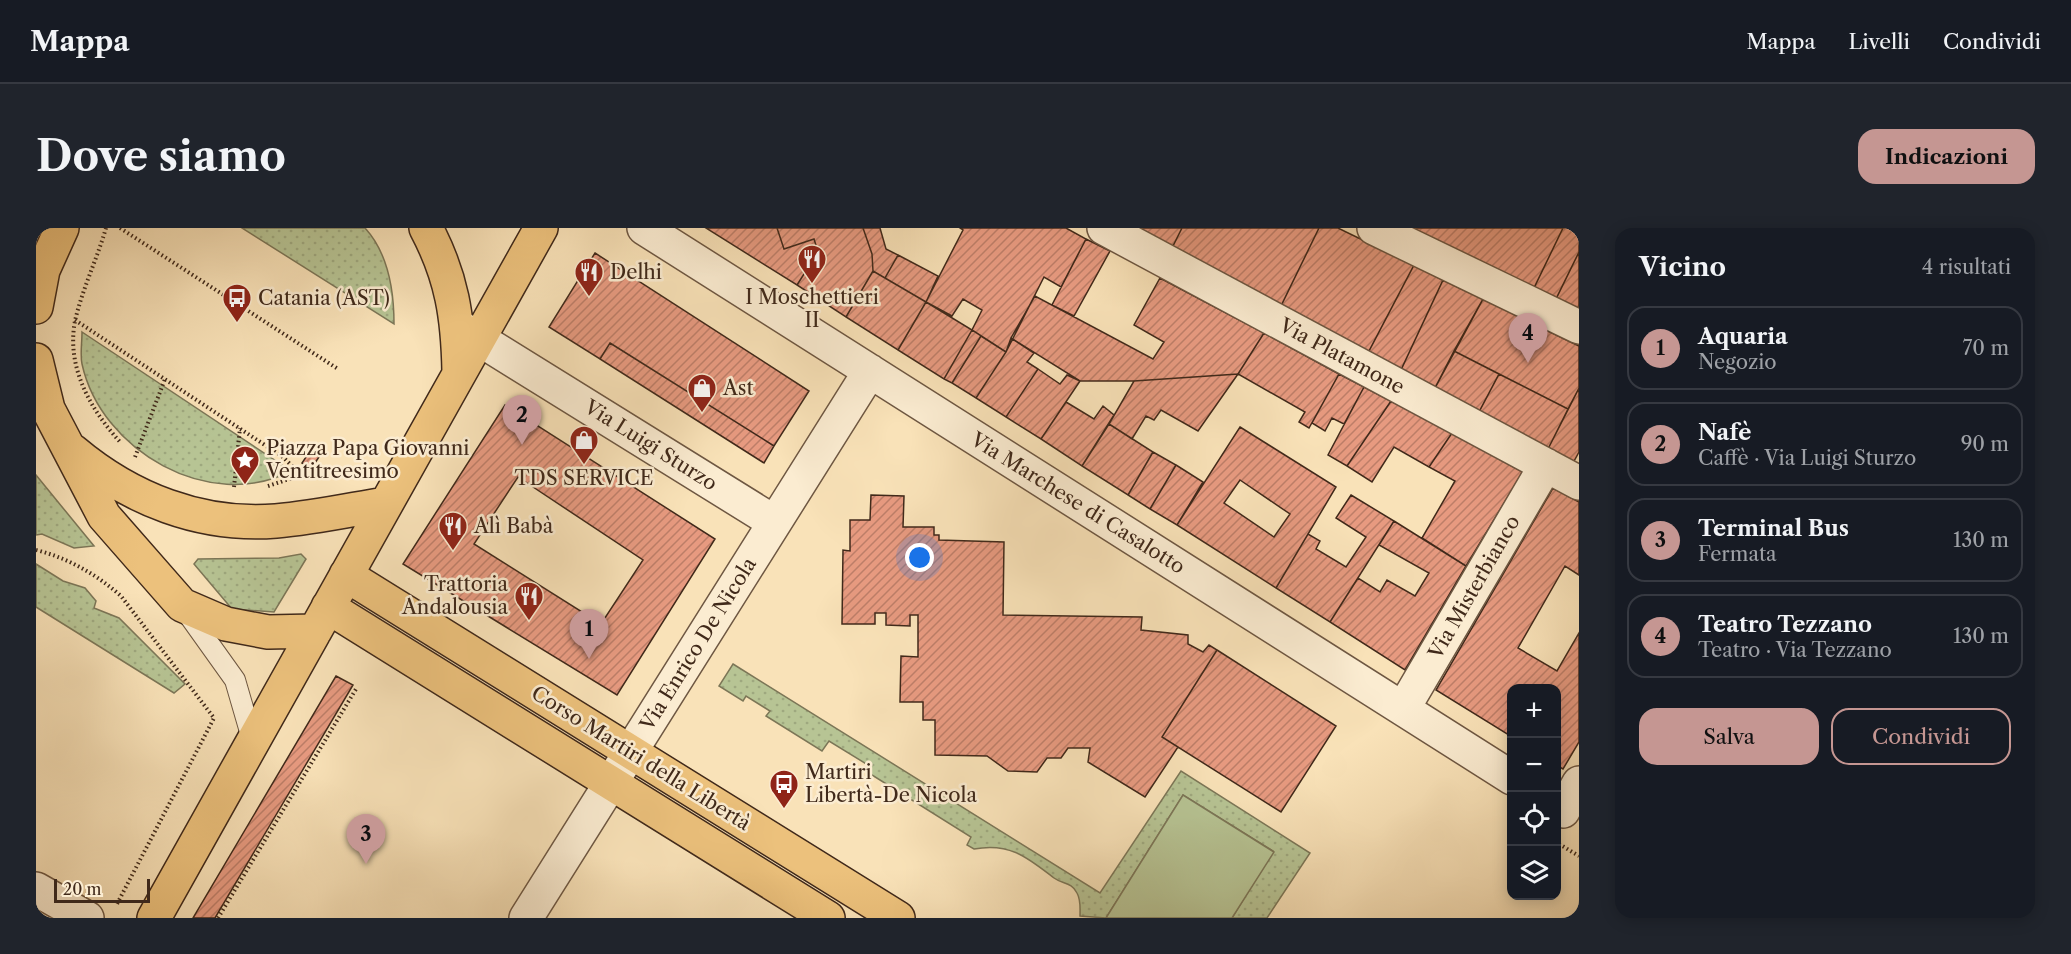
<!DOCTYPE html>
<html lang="it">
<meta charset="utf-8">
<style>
:root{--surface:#171b24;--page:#20242c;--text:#f1f3f6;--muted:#9ea1a6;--line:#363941;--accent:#c59692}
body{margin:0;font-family:"Libre Caslon Text",serif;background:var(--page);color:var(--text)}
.controls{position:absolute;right:18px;bottom:18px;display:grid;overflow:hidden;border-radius:12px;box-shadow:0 3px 15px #0003}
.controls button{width:54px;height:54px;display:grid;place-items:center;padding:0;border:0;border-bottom:2px solid var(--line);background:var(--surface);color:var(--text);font:30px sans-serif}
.scale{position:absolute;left:18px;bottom:15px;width:96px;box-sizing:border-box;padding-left:6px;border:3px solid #40291a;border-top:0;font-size:16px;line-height:21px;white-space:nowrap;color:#40291a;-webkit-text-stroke:4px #fbecd1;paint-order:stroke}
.you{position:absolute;left:884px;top:330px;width:21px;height:21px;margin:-15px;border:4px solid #fff;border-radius:50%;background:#1a73e8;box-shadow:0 0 0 9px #1a73e833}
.badge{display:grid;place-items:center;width:39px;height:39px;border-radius:50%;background:var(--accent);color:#111;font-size:20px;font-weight:700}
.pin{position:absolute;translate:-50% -50px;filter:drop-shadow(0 2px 3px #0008)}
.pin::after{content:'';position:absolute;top:32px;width:21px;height:18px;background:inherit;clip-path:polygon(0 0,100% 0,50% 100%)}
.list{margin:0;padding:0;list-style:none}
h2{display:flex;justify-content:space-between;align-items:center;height:78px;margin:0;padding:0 24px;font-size:26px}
h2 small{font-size:20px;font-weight:400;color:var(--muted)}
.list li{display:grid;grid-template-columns:39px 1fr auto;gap:18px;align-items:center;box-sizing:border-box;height:84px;margin:0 12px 12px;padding:0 12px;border:2px solid var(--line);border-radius:18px}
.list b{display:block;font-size:22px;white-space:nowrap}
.list p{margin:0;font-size:20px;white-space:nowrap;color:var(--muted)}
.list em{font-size:20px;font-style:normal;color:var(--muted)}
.actions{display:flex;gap:12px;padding:18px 24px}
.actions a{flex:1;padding:14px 0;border:2px solid var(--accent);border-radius:18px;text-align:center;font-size:21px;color:var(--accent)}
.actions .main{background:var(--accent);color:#111}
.icon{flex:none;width:33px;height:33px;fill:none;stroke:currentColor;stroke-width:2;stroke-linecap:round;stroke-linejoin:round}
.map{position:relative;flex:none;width:1543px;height:690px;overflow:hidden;border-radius:18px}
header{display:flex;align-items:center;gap:36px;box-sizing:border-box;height:84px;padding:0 30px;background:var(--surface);border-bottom:2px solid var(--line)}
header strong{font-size:28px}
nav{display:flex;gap:33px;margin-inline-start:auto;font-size:21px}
.intro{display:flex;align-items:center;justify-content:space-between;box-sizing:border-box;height:144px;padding:0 36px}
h1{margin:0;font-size:42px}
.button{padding:15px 27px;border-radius:18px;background:var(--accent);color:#111;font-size:21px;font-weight:700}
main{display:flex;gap:36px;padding:0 36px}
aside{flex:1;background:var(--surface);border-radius:18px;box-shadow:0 3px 15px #0003}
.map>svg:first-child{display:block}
</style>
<header>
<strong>Mappa</strong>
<nav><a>Mappa</a><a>Livelli</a><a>Condividi</a></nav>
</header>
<div class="intro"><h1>Dove siamo</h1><a class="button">Indicazioni</a></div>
<main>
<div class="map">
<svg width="1543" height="690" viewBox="0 0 1543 690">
<defs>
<pattern id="grass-dots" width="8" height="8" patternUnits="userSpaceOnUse" patternTransform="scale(1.5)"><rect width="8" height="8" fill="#b7c494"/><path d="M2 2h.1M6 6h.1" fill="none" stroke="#9ea87f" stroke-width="1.8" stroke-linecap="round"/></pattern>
<pattern id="building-hatch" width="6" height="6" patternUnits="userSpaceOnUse" patternTransform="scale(1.5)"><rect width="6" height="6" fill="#e79a80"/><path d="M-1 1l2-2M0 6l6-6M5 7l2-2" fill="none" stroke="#bd7e68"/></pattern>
</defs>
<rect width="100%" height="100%" fill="#f9e2b8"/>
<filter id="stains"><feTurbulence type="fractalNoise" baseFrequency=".00333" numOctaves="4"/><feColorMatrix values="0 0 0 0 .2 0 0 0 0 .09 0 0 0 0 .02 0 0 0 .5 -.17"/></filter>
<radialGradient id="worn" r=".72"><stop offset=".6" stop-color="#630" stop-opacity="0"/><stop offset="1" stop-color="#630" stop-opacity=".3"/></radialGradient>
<path fill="url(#grass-dots)" stroke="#7c7657" stroke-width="1.5" d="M 206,0 L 329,0 C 352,25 358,64 358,96 Z
M 46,104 L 255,243 C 174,285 65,223 46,136 C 44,127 46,115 46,104 Z
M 0,247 L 58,318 L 38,320 L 6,306 L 0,307 Z
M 265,326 L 270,331 L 238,384 L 196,381 L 158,336 L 162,331 L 243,330 Z
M 0,336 L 27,353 L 49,360 L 60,373 L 58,380 L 83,390 L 149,456 L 138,465 L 0,379 Z
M 697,436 L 1064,665 L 1145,543 L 1274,625 L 1231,690 L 1196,690 L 1237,623 L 1147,567 L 1070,690 L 1044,688 C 1044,680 1045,672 1041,665 C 1036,654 1026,656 1018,650 C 992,630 974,614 938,621 L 931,617 L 935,609 L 828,542 L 832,537 L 793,513 L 786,523 L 730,488 L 734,483 L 710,468 L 707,473 L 683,458 Z"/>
<path fill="#b7c494" stroke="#7c7657" stroke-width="1.5" d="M 1147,567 L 1238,624 L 1196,690 L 1070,690 Z"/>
<path fill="url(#building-hatch)" stroke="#40291a" stroke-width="1.5" fill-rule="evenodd" d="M 670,0 L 741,0 L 748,21 L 778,11 L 782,24 L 761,57 Z
M 741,0 L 827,0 L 836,26 L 837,43 L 810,89 L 761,57 L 782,24 L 778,11 L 748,21 Z
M 827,0 L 844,0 L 850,21 L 862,27 L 849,50 L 837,43 L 836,26 Z
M 924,0 L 1030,0 L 1050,11 L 1025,59 L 1008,49 L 970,124 L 936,102 L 946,82 L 927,71 L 916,88 L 890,74 L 927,2 Z
M 1100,0 L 1146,0 L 1136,20 Z
M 1146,0 L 1283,0 L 1245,78 L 1136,20 Z
M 1283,0 L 1302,0 L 1378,37 L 1332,125 L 1245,78 Z
M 1373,0 L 1527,0 L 1498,60 Z
M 1527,0 L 1543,0 L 1543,24 L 1520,71 L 1498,60 Z
M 1050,11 L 1074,23 L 1038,88 L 1016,77 Z
M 1543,24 L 1543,82 L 1520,71 Z
M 559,25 L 773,163 L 738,218 L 574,115 L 564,131 L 513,99 Z
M 862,27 L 902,48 L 890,74 L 849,50 Z
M 1378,37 L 1407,52 L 1365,142 L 1332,125 Z
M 837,43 L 890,74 L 862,122 L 810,89 Z
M 1124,50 L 1228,105 L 1202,146 L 1098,153 L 1044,153 L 975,110 L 999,68 L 1117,131 L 1128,114 L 1098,97 Z
M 1407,52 L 1447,71 L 1399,160 L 1365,142 Z
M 1447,71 L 1543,118 L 1543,160 L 1532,181 L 1418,123 Z
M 890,74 L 936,102 L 908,151 L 862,122 Z
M 936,102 L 945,108 L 916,155 L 908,151 Z
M 1228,105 L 1303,146 L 1273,200 L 1263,194 L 1269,184 L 1202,146 Z
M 945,108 L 970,124 L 940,170 L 916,155 Z
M 975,110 L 998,125 L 991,134 L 1002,141 L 970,189 L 940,170 L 970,124 Z
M 574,115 L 738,218 L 728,235 L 564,131 Z
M 1418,123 L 1463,146 L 1443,184 L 1399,160 Z
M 1002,141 L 1024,156 L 1031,147 L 1044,153 L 1005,211 L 970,189 Z
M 1202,146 L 1162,203 L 1125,182 L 1118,192 L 1110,188 L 1096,211 L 1073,196 L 1098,153 Z
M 1303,146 L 1328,159 L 1308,196 L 1296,190 L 1289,203 L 1276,195 Z
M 1463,146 L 1532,181 L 1512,221 L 1443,184 Z
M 1328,159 L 1355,173 L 1311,238 L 1292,227 Z
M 1543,160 L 1543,224 L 1537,235 L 1512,221 Z
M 1355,173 L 1416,205 L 1393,239 L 1358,219 L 1336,254 L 1311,238 Z
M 1030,174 L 1058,191 L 1067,178 L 1078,187 L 1046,238 L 1005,211 Z
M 469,177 L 679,311 L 581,467 L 367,336 ZM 482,249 L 607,332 L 565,396 L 438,316 Z
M 1073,196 L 1117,224 L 1092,267 L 1046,238 Z
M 1204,199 L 1300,259 L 1240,360 L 1141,297 ZM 1204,252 L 1254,286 L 1238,309 L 1188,275 Z
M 1416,205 L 1487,244 L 1430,338 L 1386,310 L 1419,253 L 1393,239 Z
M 274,223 L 283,229 L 275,241 L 266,235 Z
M 1117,224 L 1140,237 L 1114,281 L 1092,267 Z
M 1140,237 L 1167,254 L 1141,297 L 1114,281 Z
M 1517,260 L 1543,274 L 1543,347 L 1529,338 L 1482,420 L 1521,443 L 1543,405 L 1543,514 L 1527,541 L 1520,537 L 1520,460 L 1476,460 L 1476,509 L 1400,462 Z
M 835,267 L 868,268 L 867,299 L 898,299 L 898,307 L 903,307 L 903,312 L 968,314 L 967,387 L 1106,389 L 1105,402 L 1152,407 L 1152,416 L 1167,424 L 1173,417 L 1181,422 L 1126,509 L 1142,519 L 1109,569 L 1052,534 L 1054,520 L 1032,520 L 1025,530 L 1011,530 L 1001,544 L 972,543 L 951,528 L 899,527 L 899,492 L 887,492 L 887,474 L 864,474 L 865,428 L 882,429 L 882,387 L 874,387 L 874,398 L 850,397 L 850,385 L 839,385 L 839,396 L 806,396 L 807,322 L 814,323 L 814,292 L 834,292 Z
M 1315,267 L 1358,293 L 1294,394 L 1240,360 L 1272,306 L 1284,313 L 1280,321 L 1310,339 L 1330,309 L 1300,290 Z
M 1358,293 L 1430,338 L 1369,442 L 1294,394 L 1322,350 L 1344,364 L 1351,352 L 1379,368 L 1393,345 L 1343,317 Z
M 1181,422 L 1300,498 L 1245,584 L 1126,509 Z
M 300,448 L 317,457 L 179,690 L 157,690 Z"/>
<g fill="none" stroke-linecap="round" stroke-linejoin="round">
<g stroke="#6e5742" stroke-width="22">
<path id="service" d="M 149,382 L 199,452 L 217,514"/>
</g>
<g stroke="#6e5742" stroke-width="36">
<path id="minor" d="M 608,0 L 1476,550
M 1068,0 L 1543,255
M 1338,0 L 1543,99
M 422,98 L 738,294
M 1367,481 L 1510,237
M 1527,583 L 1543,555
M 0,661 L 51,690
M 490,690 L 834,143"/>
</g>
<g stroke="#40291a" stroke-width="36">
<path id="primary" d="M 390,0 C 416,49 422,89 423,144
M 0,79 L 7,42 L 26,0
M 0,132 L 12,181 L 68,288 L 146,377 L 190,396 L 232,404 L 279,403
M 37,223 C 94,271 165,299 240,293 C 277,290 313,282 349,276
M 310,347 L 862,690
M 292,379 L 792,690
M 118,690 L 505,0"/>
</g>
<path stroke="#40291a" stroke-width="4" stroke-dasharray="1.5 3" stroke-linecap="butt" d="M 70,0 C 61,31 46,62 39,93 C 30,140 55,182 85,215
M 84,0 L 302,141
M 39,92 L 247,229 L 266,248
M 99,229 L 129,151
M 232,258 L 290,239
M 198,259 L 204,200
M 0,322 C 32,330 60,346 85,368 L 178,490 L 81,676
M 1523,616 L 1543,628
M 182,690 L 320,461"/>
<use href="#service" stroke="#fbecd1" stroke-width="20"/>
<use href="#minor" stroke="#fbecd1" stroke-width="33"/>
<use href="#primary" stroke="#ecc17c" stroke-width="33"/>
</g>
<defs>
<g id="restaurant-pin" transform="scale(1.5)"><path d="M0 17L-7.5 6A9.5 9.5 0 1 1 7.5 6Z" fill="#8f2418" stroke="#fbecd1"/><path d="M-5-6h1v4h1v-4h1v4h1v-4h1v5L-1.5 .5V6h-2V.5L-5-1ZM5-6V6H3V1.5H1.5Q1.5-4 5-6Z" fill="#fff"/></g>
<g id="bus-pin" transform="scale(1.5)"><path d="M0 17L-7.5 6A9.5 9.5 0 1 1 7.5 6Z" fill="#8f2418" stroke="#fbecd1"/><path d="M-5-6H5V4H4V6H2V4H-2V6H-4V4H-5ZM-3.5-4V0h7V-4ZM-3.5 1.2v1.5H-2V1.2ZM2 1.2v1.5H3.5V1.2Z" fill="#fff"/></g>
<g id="shop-pin" transform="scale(1.5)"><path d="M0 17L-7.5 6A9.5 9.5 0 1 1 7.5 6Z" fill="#8f2418" stroke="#fbecd1"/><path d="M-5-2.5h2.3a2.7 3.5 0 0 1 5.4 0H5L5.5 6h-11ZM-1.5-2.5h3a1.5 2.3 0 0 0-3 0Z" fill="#fff"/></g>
<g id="sight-pin" transform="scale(1.5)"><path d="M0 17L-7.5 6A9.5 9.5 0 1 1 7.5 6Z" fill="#8f2418" stroke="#fbecd1"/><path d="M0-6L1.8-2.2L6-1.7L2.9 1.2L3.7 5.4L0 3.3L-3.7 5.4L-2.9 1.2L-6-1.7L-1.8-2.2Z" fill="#fff"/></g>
</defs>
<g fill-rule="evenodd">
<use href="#restaurant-pin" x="776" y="31"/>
<use href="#restaurant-pin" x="553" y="44"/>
<use href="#bus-pin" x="201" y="70"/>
<use href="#shop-pin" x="666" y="160"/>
<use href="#shop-pin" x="548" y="212"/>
<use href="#sight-pin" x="209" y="232"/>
<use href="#restaurant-pin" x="417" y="298"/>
<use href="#restaurant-pin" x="493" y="368"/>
<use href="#bus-pin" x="748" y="556"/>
</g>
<g text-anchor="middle" stroke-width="5" stroke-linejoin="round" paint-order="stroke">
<g font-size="20" fill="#40291a" stroke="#fbecd1" text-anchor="start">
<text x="574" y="51">Delhi</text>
<text x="776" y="76" text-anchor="middle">I Moschettieri<tspan x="776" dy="23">II</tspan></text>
<text x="222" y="77">Catania (AST)</text>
<text x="687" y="167">Ast</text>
<text x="230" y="227">Piazza Papa Giovanni<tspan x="230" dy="23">Ventitreesimo</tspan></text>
<text x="548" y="257" text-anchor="middle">TDS SERVICE</text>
<text x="438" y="305">Alì Babà</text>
<text x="472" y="363" text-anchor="end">Trattoria<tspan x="472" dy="23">Andalousia</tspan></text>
<text x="769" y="551">Martiri<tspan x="769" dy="23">Libertà-De Nicola</tspan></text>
</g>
<g font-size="20" fill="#40291a" stroke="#fbecd1">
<text transform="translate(1306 128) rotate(28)" y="7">Via Platamone</text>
<text transform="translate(615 217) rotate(32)" y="7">Via Luigi Sturzo</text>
<text transform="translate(1042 275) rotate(32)" y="7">Via Marchese di Casalotto</text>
<text transform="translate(1438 359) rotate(-60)" y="7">Via Misterbianco</text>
<text transform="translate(662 416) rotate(-58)" y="7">Via Enrico De Nicola</text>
<text transform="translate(605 530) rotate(32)" y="7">Corso Martiri della Libertà</text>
</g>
</g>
<rect width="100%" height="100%" filter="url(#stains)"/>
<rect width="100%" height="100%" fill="url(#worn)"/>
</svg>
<div class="controls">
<button>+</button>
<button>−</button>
<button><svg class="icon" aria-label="locate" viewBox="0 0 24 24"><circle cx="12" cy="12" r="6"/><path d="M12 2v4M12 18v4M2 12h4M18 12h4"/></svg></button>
<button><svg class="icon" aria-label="layers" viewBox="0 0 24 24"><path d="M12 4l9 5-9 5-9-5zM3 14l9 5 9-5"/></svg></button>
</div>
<div class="scale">20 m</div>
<div class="you"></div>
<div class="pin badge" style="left:553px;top:431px">1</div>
<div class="pin badge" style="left:486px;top:217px">2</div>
<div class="pin badge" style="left:330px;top:636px">3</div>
<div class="pin badge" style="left:1492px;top:135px">4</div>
</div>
<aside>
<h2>Vicino<small>4 risultati</small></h2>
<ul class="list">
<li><span class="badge">1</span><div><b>Aquaria</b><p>Negozio</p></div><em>70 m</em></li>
<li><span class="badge">2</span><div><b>Nafè</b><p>Caffè · Via Luigi Sturzo</p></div><em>90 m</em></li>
<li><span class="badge">3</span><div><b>Terminal Bus</b><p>Fermata</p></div><em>130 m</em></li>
<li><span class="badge">4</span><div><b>Teatro Tezzano</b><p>Teatro · Via Tezzano</p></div><em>130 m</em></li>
</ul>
<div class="actions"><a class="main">Salva</a><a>Condividi</a></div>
</aside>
</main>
